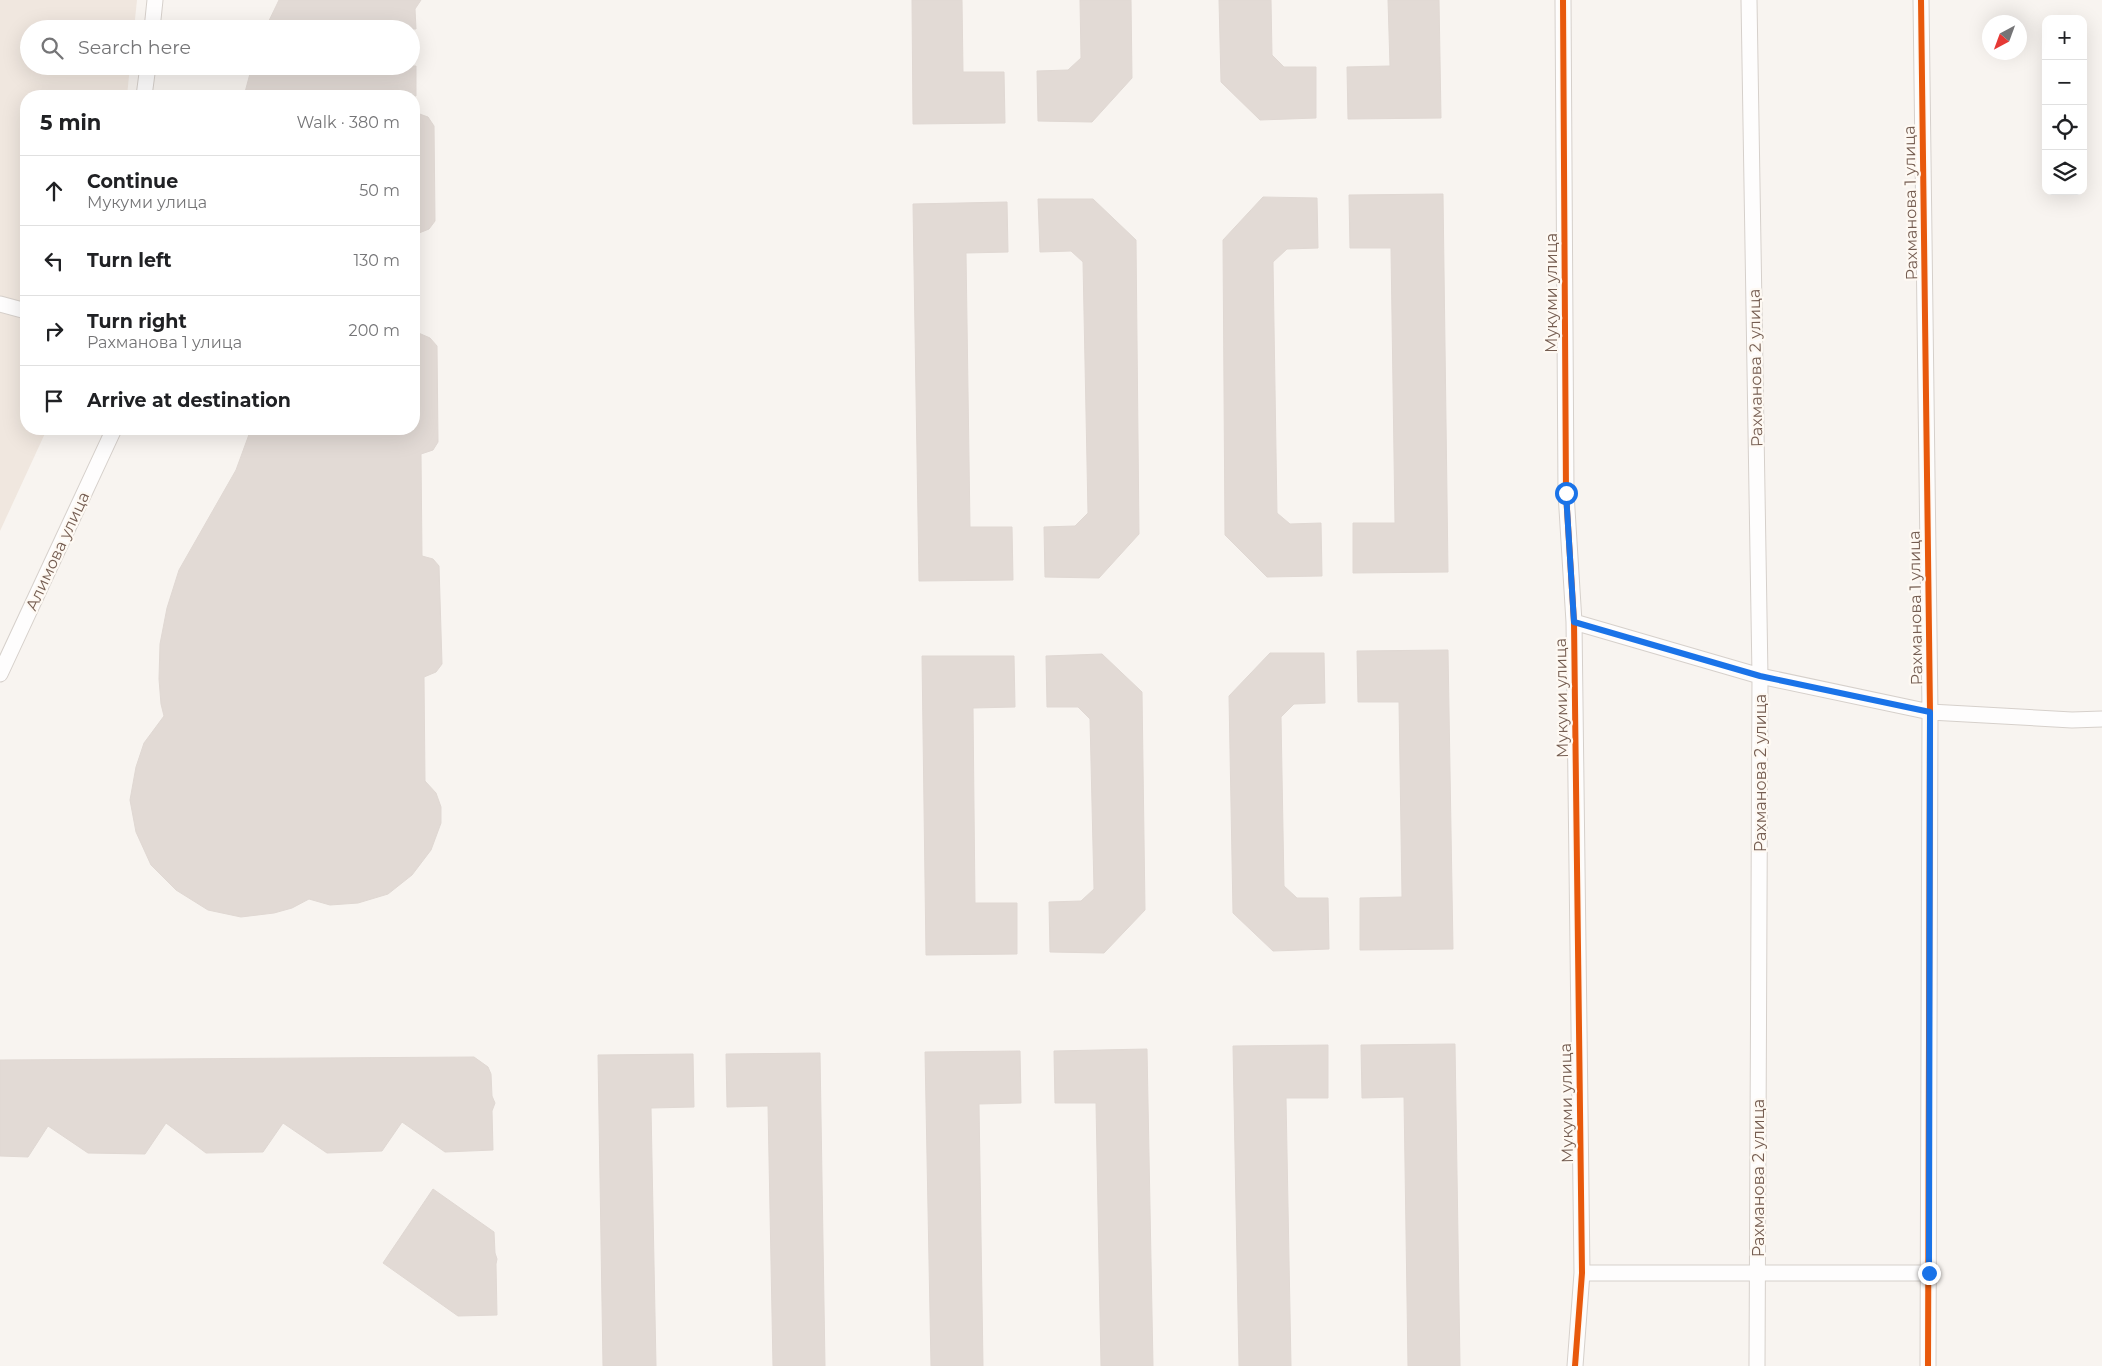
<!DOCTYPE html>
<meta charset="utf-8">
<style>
:root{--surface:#fff;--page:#f2f2f2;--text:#202124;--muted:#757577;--line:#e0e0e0}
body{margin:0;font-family:Montserrat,sans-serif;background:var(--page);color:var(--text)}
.controls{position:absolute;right:15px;top:15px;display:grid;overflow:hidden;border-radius:10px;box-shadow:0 5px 20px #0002}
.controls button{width:45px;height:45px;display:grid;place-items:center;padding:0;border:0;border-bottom:1px solid var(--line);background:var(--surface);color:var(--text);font:25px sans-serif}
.compass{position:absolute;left:1982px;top:15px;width:45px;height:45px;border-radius:50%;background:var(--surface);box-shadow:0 5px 20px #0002;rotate:221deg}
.stop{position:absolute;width:15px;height:15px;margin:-11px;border:4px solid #1a73e8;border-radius:50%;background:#fff}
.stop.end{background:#1a73e8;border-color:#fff;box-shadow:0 1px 5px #0008}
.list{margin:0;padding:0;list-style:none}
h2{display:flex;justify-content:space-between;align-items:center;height:65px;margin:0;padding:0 20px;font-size:21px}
h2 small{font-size:16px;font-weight:400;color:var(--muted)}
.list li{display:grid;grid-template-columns:32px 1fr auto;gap:15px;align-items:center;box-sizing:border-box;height:70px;padding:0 20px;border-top:1px solid var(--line)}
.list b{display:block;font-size:19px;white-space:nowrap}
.list p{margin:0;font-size:16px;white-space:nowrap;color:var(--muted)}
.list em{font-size:16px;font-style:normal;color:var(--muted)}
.icon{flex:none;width:28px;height:28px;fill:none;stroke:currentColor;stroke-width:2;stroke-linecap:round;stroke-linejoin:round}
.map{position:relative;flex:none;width:2102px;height:1366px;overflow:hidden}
.search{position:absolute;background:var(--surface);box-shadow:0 5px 20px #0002;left:20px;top:20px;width:400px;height:55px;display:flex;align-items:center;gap:12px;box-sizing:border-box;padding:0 18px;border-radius:28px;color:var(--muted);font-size:19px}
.panel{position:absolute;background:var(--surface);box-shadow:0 5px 20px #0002;left:20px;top:90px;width:400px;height:345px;border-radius:20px}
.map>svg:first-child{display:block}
</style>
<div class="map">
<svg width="2102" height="1366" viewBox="0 0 2102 1366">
<rect width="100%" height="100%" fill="#f8f4f0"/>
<path fill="#f0e7df" d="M 0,0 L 137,0 L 134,29 L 29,29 L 29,66 L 130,66 L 127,96 L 26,96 L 26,429 L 47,429 L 0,531 Z"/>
<path fill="#e2dad5" stroke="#e0d8d3" d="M 279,0 L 421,0 L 415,9 L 416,29 L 265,29 Z
M 912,0 L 962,0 L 963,72 L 1004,72 L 1005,123 L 913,124 Z
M 1080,0 L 1131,0 L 1132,78 L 1092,122 L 1038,121 L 1037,71 L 1068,70 L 1081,58 Z
M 1219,0 L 1271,0 L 1272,55 L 1284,67 L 1316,67 L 1316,118 L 1260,120 L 1221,82 Z
M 1388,0 L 1439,0 L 1441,118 L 1348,119 L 1347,67 L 1390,66 Z
M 252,66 L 416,66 L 416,96 L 244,96 Z
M 414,112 L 428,117 L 434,126 L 435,221 L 429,229 L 414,235 Z
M 1443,194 L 1448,572 L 1353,573 L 1353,523 L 1395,523 L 1391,248 L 1350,248 L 1349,195 Z
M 1263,197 L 1317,198 L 1318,248 L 1287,249 L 1273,262 L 1277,513 L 1290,524 L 1321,523 L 1322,576 L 1267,577 L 1225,535 L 1223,240 Z
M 1038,199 L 1093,199 L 1136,240 L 1139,534 L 1099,578 L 1045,577 L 1044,527 L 1075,526 L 1088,513 L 1083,262 L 1071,251 L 1040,252 Z
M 1007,202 L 1008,252 L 966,253 L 970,527 L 1012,527 L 1013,580 L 919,581 L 913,204 Z
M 414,331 L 430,338 L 437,346 L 438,442 L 433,450 L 421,454 L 422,556 L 433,559 L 439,566 L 442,664 L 436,672 L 424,677 L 425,781 L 436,793 L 441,807 L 441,823 L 431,850 L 412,875 L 388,894 L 358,903 L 330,905 L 309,899 L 292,908 L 274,913 L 241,917 L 208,910 L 176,890 L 151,865 L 136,832 L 130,800 L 136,767 L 144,743 L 164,716 L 161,704 L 159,679 L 160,644 L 167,608 L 179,570 L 236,470 L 251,429 L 414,429 Z
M 1448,650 L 1453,949 L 1360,950 L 1360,898 L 1402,897 L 1399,702 L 1358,702 L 1357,651 Z
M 1270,653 L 1324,653 L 1325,703 L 1294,704 L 1281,717 L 1284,886 L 1297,898 L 1328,898 L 1329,949 L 1273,951 L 1233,913 L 1229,696 Z
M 1102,654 L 1142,692 L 1145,910 L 1104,953 L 1050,952 L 1049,902 L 1081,901 L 1094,889 L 1090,719 L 1078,707 L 1047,707 L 1046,656 Z
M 922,656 L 1014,656 L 1015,707 L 973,708 L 975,903 L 1017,903 L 1017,954 L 926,955 Z
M 1455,1044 L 1460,1366 L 1408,1366 L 1404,1097 L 1362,1098 L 1361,1045 Z
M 1328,1045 L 1328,1098 L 1286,1098 L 1291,1366 L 1239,1366 L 1233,1046 Z
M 1147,1049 L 1153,1366 L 1101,1366 L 1096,1103 L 1055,1103 L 1054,1051 Z
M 1020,1051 L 1021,1103 L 979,1104 L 983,1366 L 931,1366 L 925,1052 Z
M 820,1053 L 825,1366 L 773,1366 L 768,1106 L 727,1107 L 726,1054 Z
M 693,1054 L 694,1107 L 651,1108 L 656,1366 L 603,1366 L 598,1055 Z
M 474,1057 L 488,1067 L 491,1074 L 492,1096 L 495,1103 L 492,1111 L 493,1150 L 445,1152 L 402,1122 L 382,1151 L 327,1153 L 283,1123 L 263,1152 L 206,1153 L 166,1123 L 145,1154 L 88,1153 L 48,1126 L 28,1157 L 0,1156 L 0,1060 Z
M 433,1189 L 494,1232 L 495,1253 L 497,1259 L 496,1264 L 497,1315 L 458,1316 L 383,1263 Z"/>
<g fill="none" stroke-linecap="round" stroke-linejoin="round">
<g stroke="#d6d0cb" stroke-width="17">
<path id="minor" d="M 1563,0 L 1566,493 L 1574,622 L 1582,1273 L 1575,1366
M 1749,0 L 1760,676 L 1757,1366
M 1921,0 L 1930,712 L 1928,1366
M 152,29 L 155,0
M 144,96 L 148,66
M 0,304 L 26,311
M 1574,622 L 1760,676 L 1930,712 L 2072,720 L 2102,719
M 0,674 L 114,429
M 1582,1273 L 1929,1273"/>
</g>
<use href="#minor" stroke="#fefdfd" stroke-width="15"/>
<g stroke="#fef9f3" stroke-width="9">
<path id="cycleway" d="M 1563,0 L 1566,493 L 1574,622 L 1582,1273 L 1575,1366
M 1921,0 L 1930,712 L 1928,1366"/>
</g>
<use href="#cycleway" stroke="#e8590c" stroke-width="6"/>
</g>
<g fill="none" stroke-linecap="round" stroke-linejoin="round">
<path stroke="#1a73e8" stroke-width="6" d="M 1566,493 L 1574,622 L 1760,676 L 1930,712 L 1929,1273"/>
</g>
<g text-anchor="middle" stroke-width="4.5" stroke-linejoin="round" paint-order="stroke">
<g font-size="16" fill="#755d51" stroke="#fef9f3">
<text transform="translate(1910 203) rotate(-91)" y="6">Рахманова 1 улица</text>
<text transform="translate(1551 293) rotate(-90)" y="6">Мукуми улица</text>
<text transform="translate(1755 368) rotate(-91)" y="6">Рахманова 2 улица</text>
<text transform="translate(57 551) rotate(-65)" y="6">Алимова улица</text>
<text transform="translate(1915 608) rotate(-91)" y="6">Рахманова 1 улица</text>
<text transform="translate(1561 698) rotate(-91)" y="6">Мукуми улица</text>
<text transform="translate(1760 773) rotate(-90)" y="6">Рахманова 2 улица</text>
<text transform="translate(1566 1103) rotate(-91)" y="6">Мукуми улица</text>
<text transform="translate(1758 1178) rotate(-90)" y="6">Рахманова 2 улица</text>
</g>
</g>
</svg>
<div class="controls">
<button>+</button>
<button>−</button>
<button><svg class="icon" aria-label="locate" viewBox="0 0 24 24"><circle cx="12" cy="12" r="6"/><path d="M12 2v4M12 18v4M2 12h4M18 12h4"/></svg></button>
<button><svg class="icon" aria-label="layers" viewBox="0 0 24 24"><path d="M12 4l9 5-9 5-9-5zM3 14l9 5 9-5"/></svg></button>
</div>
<svg class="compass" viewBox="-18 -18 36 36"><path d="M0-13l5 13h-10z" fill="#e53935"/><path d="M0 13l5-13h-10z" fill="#757577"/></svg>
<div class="stop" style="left:1566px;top:493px"></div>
<div class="stop end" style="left:1929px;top:1273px"></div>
<div class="search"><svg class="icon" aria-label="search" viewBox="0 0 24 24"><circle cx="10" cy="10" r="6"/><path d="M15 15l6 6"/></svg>Search here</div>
<section class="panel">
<h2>5 min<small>Walk · 380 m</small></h2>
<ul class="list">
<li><svg class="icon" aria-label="ahead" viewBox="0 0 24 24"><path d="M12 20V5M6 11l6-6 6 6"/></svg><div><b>Continue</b><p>Мукуми улица</p></div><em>50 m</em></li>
<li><svg class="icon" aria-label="left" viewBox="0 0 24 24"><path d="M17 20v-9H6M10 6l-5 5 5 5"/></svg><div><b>Turn left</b></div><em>130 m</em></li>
<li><svg class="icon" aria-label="right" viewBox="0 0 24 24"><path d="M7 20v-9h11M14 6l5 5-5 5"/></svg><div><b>Turn right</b><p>Рахманова 1 улица</p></div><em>200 m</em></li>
<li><svg class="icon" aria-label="arrive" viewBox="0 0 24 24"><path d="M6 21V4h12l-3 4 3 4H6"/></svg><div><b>Arrive at destination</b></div></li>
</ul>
</section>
</div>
